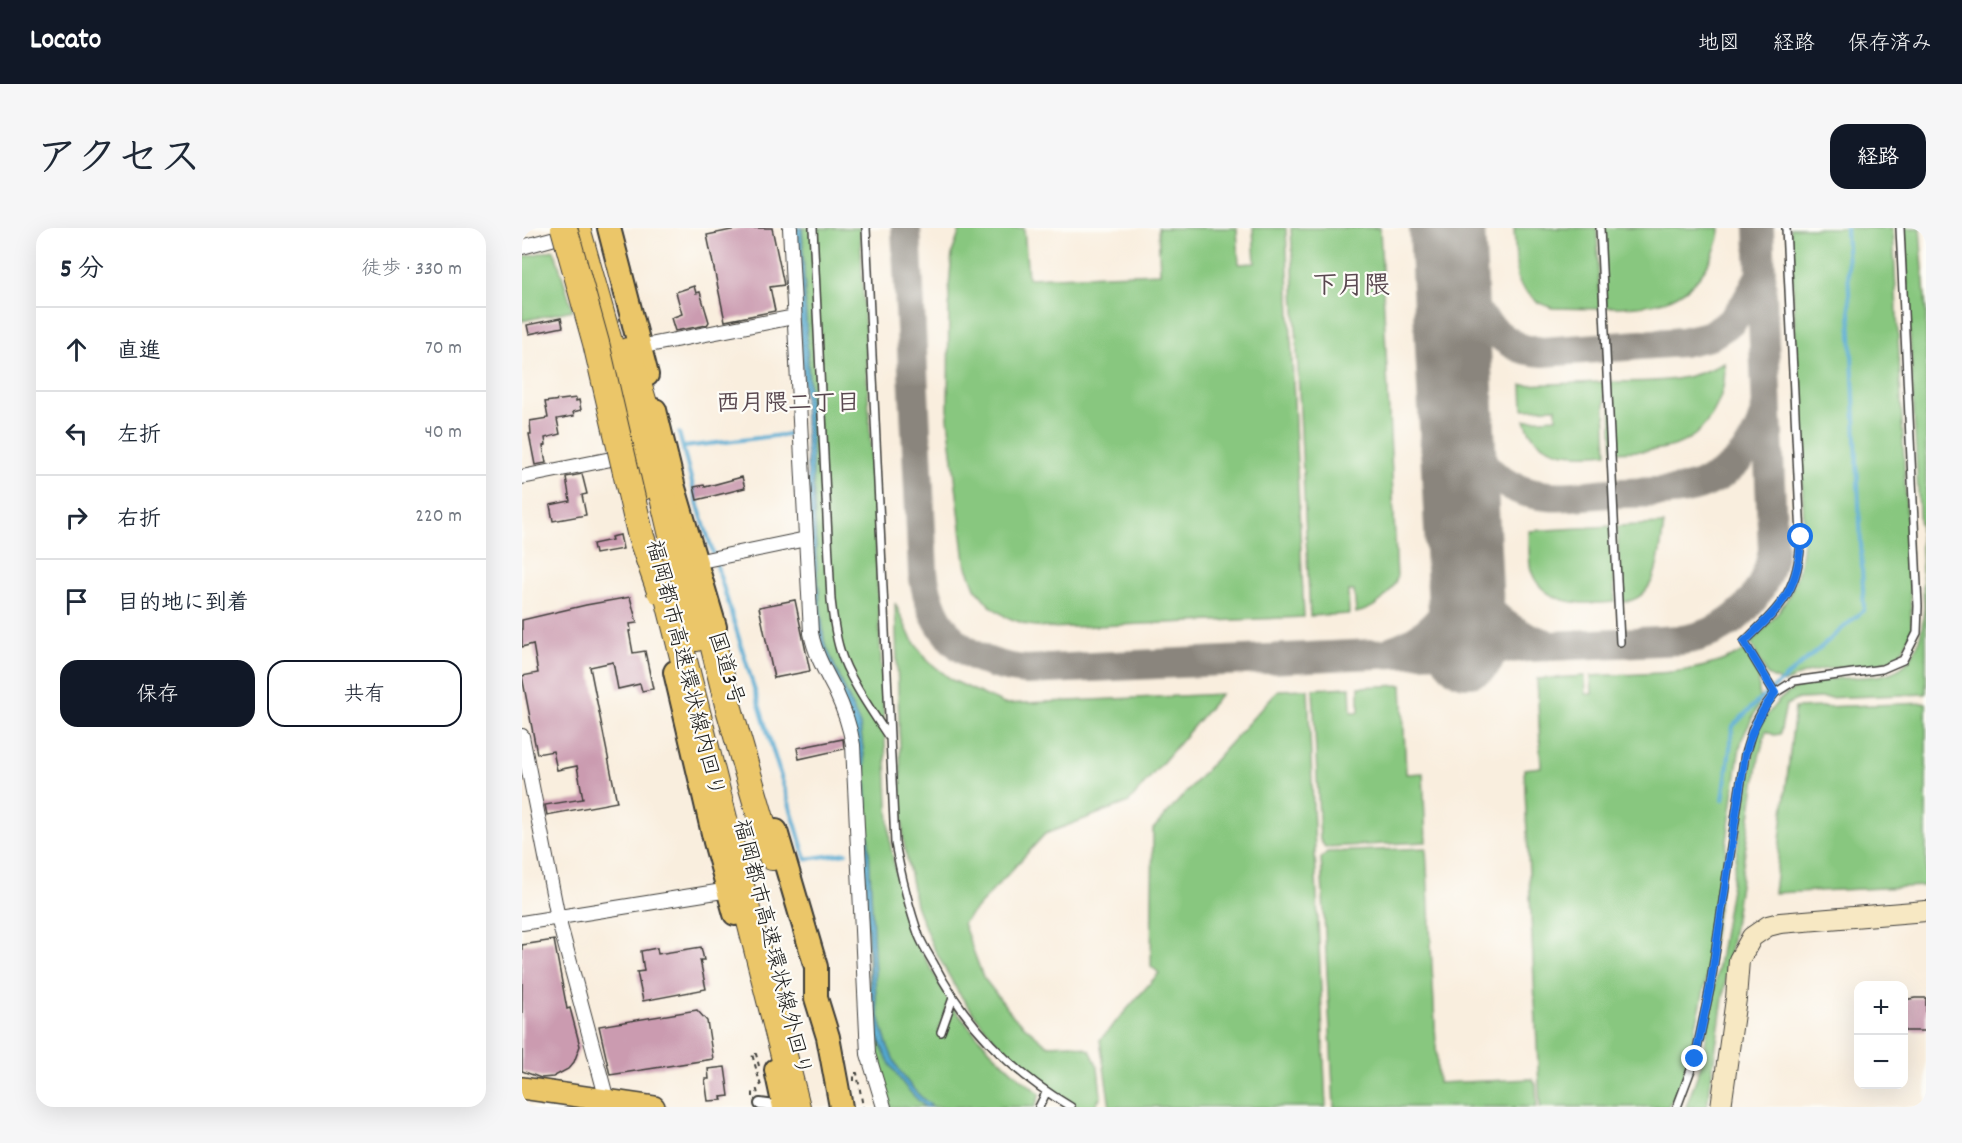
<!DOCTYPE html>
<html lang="ja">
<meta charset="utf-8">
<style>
:root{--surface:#fff;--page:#f6f6f7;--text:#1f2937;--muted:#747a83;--line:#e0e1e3;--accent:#111827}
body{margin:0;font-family:Dekko,"Klee One",sans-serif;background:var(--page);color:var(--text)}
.controls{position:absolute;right:18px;bottom:18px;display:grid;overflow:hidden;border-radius:12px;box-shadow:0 6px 24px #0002}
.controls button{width:54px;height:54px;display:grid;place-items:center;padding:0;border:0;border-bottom:2px solid var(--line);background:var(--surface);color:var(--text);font:30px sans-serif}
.stop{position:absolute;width:18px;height:18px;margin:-14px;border:4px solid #1a73e8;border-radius:50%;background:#fff}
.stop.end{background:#1a73e8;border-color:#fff;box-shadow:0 2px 6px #0008}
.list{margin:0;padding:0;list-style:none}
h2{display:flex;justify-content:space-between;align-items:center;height:78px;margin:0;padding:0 24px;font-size:26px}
h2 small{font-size:20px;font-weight:400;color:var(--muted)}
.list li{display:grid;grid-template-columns:39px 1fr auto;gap:18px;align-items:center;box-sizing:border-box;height:84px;padding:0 24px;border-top:2px solid var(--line)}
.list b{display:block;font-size:22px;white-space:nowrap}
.list em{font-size:20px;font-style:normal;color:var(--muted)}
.actions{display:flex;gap:12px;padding:18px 24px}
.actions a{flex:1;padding:14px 0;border:2px solid var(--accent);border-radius:18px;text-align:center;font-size:21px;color:var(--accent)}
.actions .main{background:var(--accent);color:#fff}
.icon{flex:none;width:33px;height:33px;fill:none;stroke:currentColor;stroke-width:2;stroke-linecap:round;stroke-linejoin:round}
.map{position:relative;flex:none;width:1404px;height:879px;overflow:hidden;border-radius:18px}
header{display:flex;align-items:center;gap:36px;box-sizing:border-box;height:84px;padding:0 30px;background:var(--accent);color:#fff}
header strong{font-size:28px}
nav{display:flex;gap:33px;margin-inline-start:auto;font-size:21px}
.intro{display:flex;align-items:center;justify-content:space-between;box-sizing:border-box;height:144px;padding:0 36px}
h1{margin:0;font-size:42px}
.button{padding:15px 27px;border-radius:18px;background:var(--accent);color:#fff;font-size:21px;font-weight:700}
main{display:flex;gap:36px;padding:0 36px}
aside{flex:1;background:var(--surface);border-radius:18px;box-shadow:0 6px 24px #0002}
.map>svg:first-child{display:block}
</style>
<header>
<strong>Locato</strong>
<nav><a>地図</a><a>経路</a><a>保存済み</a></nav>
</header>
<div class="intro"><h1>アクセス</h1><a class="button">経路</a></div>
<main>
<aside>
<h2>5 分<small>徒歩 · 330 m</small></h2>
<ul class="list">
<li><svg class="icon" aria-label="ahead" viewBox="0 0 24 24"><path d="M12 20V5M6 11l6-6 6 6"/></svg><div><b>直進</b></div><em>70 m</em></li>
<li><svg class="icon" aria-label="left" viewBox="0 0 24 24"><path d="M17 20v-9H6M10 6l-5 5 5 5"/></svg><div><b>左折</b></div><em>40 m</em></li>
<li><svg class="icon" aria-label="right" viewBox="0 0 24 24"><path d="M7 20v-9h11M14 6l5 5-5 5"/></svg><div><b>右折</b></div><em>220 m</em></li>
<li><svg class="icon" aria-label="arrive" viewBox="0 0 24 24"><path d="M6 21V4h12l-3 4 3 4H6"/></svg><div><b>目的地に到着</b></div></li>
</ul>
<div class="actions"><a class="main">保存</a><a>共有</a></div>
</aside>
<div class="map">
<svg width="1404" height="879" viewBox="0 0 1404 879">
<rect width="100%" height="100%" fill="#fdfcf7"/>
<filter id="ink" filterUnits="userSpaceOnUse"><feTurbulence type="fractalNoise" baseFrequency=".0167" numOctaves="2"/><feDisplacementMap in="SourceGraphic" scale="12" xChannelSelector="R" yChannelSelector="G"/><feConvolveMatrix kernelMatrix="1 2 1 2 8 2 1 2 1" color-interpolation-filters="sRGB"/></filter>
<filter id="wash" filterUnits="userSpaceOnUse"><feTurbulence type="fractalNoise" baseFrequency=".008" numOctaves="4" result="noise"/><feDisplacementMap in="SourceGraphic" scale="24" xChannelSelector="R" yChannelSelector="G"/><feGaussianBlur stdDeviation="1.35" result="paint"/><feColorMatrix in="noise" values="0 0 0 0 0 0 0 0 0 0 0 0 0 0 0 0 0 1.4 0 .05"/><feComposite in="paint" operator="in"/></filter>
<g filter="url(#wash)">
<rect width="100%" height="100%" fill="#f9eede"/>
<path fill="#88c77f" stroke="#52724e" stroke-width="1.5" d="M 273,0 L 338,0 L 368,615 L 378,665 L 393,712 L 427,772 L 416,804 L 424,806 L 431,779 C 457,813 484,840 518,866 L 513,879 L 368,879 L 349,815 L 338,537 L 298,421 Z
M 439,0 L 502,0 L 506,50 L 638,45 L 636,0 L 715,0 L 717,36 L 733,35 L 731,0 L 764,0 L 782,389 L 528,400 L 506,397 L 484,389 L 467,377 L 453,360 L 443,334 L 426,190 L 427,59 L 430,25 Z
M 769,0 L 858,0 L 875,350 C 868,368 853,381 834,385 L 832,363 L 826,363 L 827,386 L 788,388 Z
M 992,0 L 1075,0 L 1078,81 L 1030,80 L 1015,74 L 999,58 L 995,49 Z
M 1080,0 L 1198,0 C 1198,13 1192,25 1186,36 C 1162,77 1128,79 1084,79 Z
M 1268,0 L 1371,0 L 1390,403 C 1387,411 1383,421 1376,427 C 1356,442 1321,437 1297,442 C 1284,444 1274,449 1262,455 L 1245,447 L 1229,415 C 1268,376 1280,353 1282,297 Z
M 1382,0 L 1398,0 L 1404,85 L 1404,466 L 1276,471 L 1264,477 L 1258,506 L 1252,507 L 1244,503 L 1237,529 L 1185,879 L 1164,879 L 1180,834 L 1235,504 C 1244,488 1254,471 1271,462 C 1331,431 1398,482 1402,378 Z
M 32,22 L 51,82 L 0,93 L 0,29 Z
M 1202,135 C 1204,149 1201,164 1195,177 C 1173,225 1137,222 1091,224 L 1088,154 C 1132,153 1161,156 1202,135 Z
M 1082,154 L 1085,225 C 1054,228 1013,229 1003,192 L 1034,190 L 1034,180 L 1001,181 L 1000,157 Z
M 1142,296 C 1137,325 1137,373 1099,374 L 1095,298 Z
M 1090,298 L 1093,374 C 1064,377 1023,378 1010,345 C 1005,333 1008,315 1007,303 Z
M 373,375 L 389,410 L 406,433 L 430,452 L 482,476 L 699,466 L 607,574 L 523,606 L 441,695 L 461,749 L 492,789 L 525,817 L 551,816 L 568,822 L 576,839 L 579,868 L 572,879 L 557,879 L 523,857 L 480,820 L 458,794 L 436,764 L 410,717 L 394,677 L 381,611 Z
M 1224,422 L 1237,450 L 1237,476 L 1220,511 L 1217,525 C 1203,619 1195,715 1172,806 C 1166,831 1162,859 1145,879 L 1018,879 L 1002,541 L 1019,539 L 1015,451 L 1063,448 L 1064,466 L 1070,466 L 1069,448 C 1122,445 1176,449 1224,422 Z
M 880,457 L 884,546 L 901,545 L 904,614 L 803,619 L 798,612 L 791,461 L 828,459 L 829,484 L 837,484 L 837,459 Z
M 786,461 L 804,879 L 588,879 L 578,812 L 637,745 L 629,738 L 631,601 L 756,462 Z
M 1404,475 L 1404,658 L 1252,665 L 1273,480 Z
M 904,620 L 916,855 L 1010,851 L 1014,856 L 1015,879 L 812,879 L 799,630 L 805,624 Z"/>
<path fill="#55aad1" stroke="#386376" stroke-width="1.5" d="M 273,0 L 280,0 L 295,343 L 302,413 L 338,497 L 343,536 L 354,769 C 360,813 374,851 411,879 L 403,879 L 399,875 C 373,851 359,824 350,790 L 338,537 L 298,421 L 292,373 Z"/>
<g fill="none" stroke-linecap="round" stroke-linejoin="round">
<path stroke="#55aad1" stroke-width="4" d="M 157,205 L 175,274 L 191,325
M 162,219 L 269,206
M 194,335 L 284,631 L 324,625
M 1201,572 L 1211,498 L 1235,474 L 1342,382 L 1324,0"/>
<path stroke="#8a857d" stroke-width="30" d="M 384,0 L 401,344 C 409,405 444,436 504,442 L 1160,412 C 1209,405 1243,371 1251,322 L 1237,0
M 927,38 C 931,46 934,56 939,64 C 951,84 979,114 1002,121 C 1007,123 1015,123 1021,124 L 1160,114 L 1187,108 L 1209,94 L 1223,76 L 1239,46
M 934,175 C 941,224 974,264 1026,268 C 1046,270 1069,266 1090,265 C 1113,264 1139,266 1163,261 C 1203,254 1234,222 1243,183
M 942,337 C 954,376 982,404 1022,415
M 871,422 C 911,409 935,377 942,337"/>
<path stroke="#8a857d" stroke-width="76" d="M 925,0 L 946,422"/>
</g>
<g id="blocks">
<path fill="#cb9bb0" d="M 219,0 L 250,0 L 262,57 L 248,59 L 253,83 L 203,93 L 185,7 Z
M 172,58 L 174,65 L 178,64 L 187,94 L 185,97 L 153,103 L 149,90 L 160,86 L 154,64 Z
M 39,90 L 41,99 L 7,106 L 5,97 Z
M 54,170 L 54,173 L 57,172 L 59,182 L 51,184 L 52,188 L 35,191 L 38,206 L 23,210 L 24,217 L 21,218 L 24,235 L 13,237 L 7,206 L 9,206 L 8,193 L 26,190 L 23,174 Z
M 60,246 L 65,266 L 60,267 L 64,287 L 31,293 L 28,277 L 48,273 L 44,249 Z
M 220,249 L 223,260 L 175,272 L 172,259 L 182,257 L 183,259 Z
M 98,307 L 101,321 L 73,326 L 71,316 L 90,312 L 89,309 Z
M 108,369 L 115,395 L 108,396 L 109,403 L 107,403 L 111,425 L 123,423 L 131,461 L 120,463 L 118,456 L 96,461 L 91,434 L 68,439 L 95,574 L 25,587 L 23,577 L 61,571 L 55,538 L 35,542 L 31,523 L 15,526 L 0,448 L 16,445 L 11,416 L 0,419 L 0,392 L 64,377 Z
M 273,372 L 288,443 L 252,450 L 237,379 Z
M 321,511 L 322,521 L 277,531 L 275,520 Z
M 32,712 L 45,781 L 48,780 L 58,818 L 52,834 L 46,841 L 31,849 L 19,850 L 0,843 L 0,717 Z
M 179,719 L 182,732 L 178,732 L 184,761 L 121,773 L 115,744 L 122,743 L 119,723 L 135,720 L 136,726 Z
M 1393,770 L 1404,770 L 1404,803 L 1382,803 L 1382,772 Z
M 175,782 L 185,793 L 191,831 L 88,847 L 77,798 Z
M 203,839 L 207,868 L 199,869 L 200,872 L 186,873 L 183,851 L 187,851 L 186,841 Z"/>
</g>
</g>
<g filter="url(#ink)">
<use href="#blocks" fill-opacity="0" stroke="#3d3c39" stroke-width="1.5"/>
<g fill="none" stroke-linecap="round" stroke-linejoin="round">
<g stroke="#3d3c39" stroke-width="10">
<path id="service" d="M 291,0 L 309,372 C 311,389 313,406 318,422 C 325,448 351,485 366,508
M 344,0 L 373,615 C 379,647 386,677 397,708 C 401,718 407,727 412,736 C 444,798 489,844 549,879
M 1078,0 L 1098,414
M 1253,465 L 1222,414 C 1259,378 1277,363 1279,309 L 1264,0
M 419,804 L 431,770
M 517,879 L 524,865
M 1155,879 L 1173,831 L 1188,760 L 1223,526 L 1231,500 L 1243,478 L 1253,465 L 1272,453 L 1360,441 L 1381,432 L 1395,405 L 1396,378 L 1378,0"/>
</g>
<g stroke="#3d3c39" stroke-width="14">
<path id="pedestrian" d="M 238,876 L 260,879"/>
</g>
<g stroke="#3d3c39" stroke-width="16">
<path id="minor" d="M 268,0 L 289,405 C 293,426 303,443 313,462 C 321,479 328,498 331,517 L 346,826 L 362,879
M 0,19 L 48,6
M 117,119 L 272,89
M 0,249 L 94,230
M 174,334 L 284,311
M 0,508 L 36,690 L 85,872
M 0,695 L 207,662"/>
</g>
<g stroke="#3d3c39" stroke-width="22">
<path id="secondary" d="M 1199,879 L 1214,771 L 1217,732 L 1230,709 L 1246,698 L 1258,695 L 1404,683"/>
</g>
<g stroke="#3d3c39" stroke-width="24">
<path id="primary" d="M 0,860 L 132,879"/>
</g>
<g stroke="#3d3c39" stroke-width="26">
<path id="trunk" d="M 87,0 L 125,147
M 133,182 L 152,260 L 193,399
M 153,444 L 193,614 L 213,686
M 254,603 L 294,739 L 294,770 L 306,809 L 319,879
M 254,842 L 262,879"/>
</g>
<g stroke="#3d3c39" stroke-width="28">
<path id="motorway" d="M 55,0 L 91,128 L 120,259
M 106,123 L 128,195
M 120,180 L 174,410
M 138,338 L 275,879
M 183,383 L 206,477 L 250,629"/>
</g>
<path stroke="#3d3c39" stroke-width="2" stroke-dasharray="4.5 4.5" stroke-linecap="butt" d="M 237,838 L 234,826 L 230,826 L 240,862
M 332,853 L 332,845 L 335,845 L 341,879
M 231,869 L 231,863 L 235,862 L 236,867"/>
<use href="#service" stroke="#fff" stroke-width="7"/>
<use href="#pedestrian" stroke="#fff" stroke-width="10"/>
<use href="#minor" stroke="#fff" stroke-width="14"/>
<use href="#secondary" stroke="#f7e8c3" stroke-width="20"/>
<use href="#primary" stroke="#ebc669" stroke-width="21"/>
<use href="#trunk" stroke="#ebc669" stroke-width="22"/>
<use href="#motorway" stroke="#ebc669" stroke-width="26"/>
<g stroke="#3d3c39" stroke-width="28" stroke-linecap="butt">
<path id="motorway-bridge" d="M 42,0 L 74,115 L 119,309 L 138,363"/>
</g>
<use href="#motorway-bridge" stroke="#ebc669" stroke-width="26"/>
</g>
</g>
<g fill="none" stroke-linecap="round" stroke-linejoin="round" filter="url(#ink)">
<path stroke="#1a73e8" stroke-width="8" d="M 1173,831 L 1188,760 L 1223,526 C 1229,503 1238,484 1253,465 L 1222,414 C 1259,378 1277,363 1279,309"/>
</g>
<g text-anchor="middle" stroke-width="4.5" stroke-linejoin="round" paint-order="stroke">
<g font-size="22" fill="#1c1c1c" stroke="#fdfcf7">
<text transform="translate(165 440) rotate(76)" y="8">福岡都市高速環状線内回り</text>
<text transform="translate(206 440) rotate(73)" y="8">国道3号</text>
<text transform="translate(252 719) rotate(76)" y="8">福岡都市高速環状線外回り</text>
</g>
<g font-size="24" font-weight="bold" fill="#594850" stroke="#fdfcf7">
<text x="266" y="182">西月隈二丁目</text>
</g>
<g font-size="26" font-weight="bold" fill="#594850" stroke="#fdfcf7">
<text x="829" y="65">下月隈</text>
</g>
</g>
</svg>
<div class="controls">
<button>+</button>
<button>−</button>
</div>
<div class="stop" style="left:1279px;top:309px"></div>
<div class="stop end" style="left:1173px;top:831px"></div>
</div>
</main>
